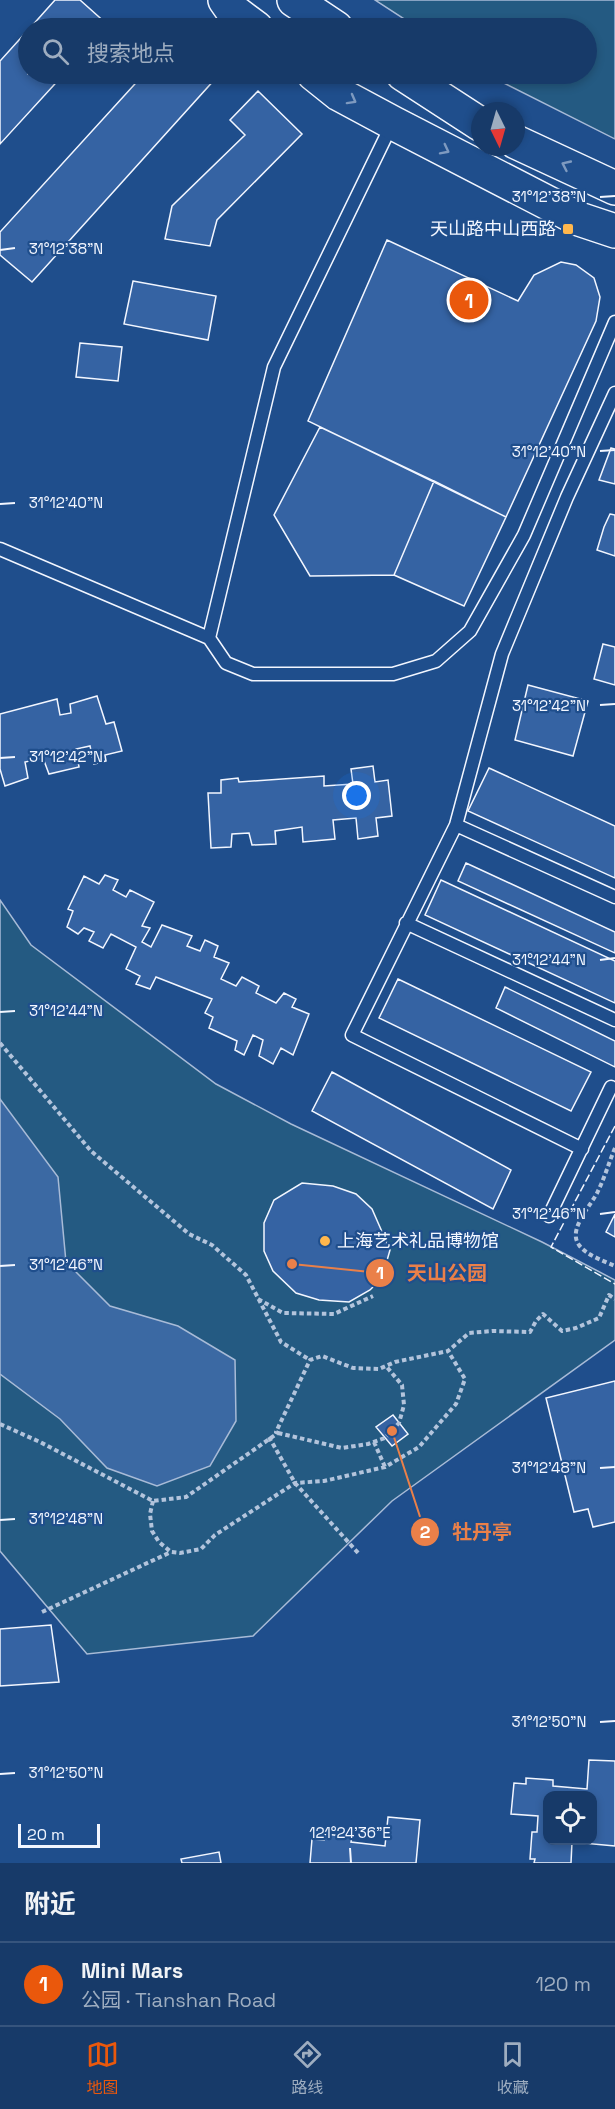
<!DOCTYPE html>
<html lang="zh">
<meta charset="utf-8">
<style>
:root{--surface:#173a69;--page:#244571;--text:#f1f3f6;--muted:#9eadc0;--line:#36547d;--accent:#ea580c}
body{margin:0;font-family:"Space Grotesk","Noto Sans SC",sans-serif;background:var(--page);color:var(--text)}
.controls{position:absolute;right:18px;bottom:18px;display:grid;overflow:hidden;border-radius:12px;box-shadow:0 3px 9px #0003}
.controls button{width:54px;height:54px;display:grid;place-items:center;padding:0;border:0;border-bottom:2px solid var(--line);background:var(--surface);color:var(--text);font:30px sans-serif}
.compass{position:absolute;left:471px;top:102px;width:54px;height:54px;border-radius:50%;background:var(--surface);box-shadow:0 3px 9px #0003;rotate:175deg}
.scale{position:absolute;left:18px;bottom:15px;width:82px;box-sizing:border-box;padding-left:6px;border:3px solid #f2f6ff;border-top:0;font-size:16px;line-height:21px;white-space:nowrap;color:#f2f6ff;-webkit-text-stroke:4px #1f4e8c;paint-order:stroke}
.you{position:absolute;left:357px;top:796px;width:21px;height:21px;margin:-15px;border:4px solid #fff;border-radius:50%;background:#1a73e8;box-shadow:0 0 0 9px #1a73e833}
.badge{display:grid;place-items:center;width:39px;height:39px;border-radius:50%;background:var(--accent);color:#fff;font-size:20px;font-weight:700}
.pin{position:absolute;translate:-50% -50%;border:3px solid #fff;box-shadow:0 2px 6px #0006}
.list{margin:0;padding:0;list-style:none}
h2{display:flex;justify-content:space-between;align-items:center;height:78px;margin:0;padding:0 24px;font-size:26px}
h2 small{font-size:20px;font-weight:400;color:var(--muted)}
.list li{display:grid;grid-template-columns:39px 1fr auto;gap:18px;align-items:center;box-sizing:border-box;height:84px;padding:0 24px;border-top:2px solid var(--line)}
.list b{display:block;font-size:22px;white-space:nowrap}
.list p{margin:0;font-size:20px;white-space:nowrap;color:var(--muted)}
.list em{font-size:20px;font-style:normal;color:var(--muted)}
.icon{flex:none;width:33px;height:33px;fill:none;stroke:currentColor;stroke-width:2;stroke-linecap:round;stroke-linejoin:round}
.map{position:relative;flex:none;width:615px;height:1863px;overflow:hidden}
.search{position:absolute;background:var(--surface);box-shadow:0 3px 9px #0003;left:18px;right:18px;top:18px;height:66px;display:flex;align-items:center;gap:15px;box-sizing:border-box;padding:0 21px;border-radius:33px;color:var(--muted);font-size:22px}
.sheet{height:162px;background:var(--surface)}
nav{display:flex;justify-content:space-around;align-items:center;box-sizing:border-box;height:84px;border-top:2px solid var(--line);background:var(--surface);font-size:16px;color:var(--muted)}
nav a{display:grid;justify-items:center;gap:3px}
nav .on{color:var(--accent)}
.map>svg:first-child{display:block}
</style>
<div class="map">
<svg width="615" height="1863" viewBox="0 0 615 1863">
<rect width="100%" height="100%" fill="#1f4e8c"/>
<path fill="#245a82" stroke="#a8bbd7" stroke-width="1.5" d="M 375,0 L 615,0 L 615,139 L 486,74 L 586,74 L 586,28 L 418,28 Z
M 0,900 L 31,945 L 216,1084 L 291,1124 L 542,1242 L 615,1280 L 615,1340 L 392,1501 L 253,1636 L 87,1654 L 0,1551 Z"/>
<path fill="#3b69a3" stroke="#a8bbd7" stroke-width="1.5" d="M 0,1099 L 58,1177 L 66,1262 L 110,1306 L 178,1326 L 235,1360 L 236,1421 L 210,1466 L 157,1486 L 107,1468 L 60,1419 L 0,1374 Z"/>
<path fill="#3563a3" stroke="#f2f6ff" stroke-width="1.5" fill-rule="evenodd" d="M 55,0 L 80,0 L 108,25 L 105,28 L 30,28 Z
M 28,30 L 28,74 L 64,74 L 0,144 L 0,61 Z
M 144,74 L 211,74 L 216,78 L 32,282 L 0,255 L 0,232 Z
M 258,91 L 302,134 L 217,220 L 210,246 L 165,239 L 172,206 L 245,135 L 230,120 Z
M 387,240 L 518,301 L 534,275 L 561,262 L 576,265 L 594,278 L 600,297 L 596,321 L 506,517 L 308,421 Z
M 133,281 L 216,296 L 208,340 L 124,324 Z
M 80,343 L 122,347 L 118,381 L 76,377 Z
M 320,427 L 434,481 L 394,575 L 310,576 L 274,515 Z
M 611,448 L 615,449 L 615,484 L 599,480 Z
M 434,481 L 506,517 L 464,606 L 394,575 Z
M 610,514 L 615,515 L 615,556 L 597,550 L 604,527 Z
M 603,644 L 615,647 L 615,685 L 594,679 Z
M 528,685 L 588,701 L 573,756 L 515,740 Z
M 97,696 L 106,724 L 114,722 L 122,751 L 105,755 L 106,761 L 94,764 L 90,746 L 76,749 L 79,767 L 49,774 L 43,758 L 25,762 L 28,778 L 5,786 L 0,769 L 0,714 L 57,699 L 60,715 L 71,713 L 70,704 Z
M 373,766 L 375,782 L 388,780 L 392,816 L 376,818 L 378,836 L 358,839 L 356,818 L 333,820 L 335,839 L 303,842 L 302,827 L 275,831 L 276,844 L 252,845 L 249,833 L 232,834 L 231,847 L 211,848 L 208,793 L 221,793 L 221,780 L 238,778 L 239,782 L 324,776 L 324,786 L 353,784 L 351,769 Z
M 489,768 L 615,826 L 615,878 L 468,811 Z
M 466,863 L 615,932 L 615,953 L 458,881 Z
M 105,875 L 118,880 L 113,890 L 126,897 L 130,890 L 154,902 L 142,926 L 150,928 L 142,942 L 151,947 L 162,925 L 192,936 L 187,946 L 200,951 L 205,940 L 218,946 L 214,957 L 229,963 L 221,979 L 236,986 L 242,977 L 259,986 L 256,993 L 276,1003 L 284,993 L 296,999 L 292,1007 L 309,1014 L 293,1055 L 281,1048 L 273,1064 L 259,1056 L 263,1040 L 253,1035 L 244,1055 L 235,1050 L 237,1041 L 209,1028 L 213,1017 L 205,1013 L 212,999 L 156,977 L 150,989 L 136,984 L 140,976 L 126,969 L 136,947 L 111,934 L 103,948 L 89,941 L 94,932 L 84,928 L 78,934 L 67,927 L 73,911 L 68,909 L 84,876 L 99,884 Z
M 441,880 L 615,961 L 615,1003 L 425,915 Z
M 398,979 L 591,1072 L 571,1111 L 379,1018 Z
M 505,987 L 615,1041 L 615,1067 L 496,1008 Z
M 332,1072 L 511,1170 L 493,1209 L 312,1111 Z
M 302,1183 L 333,1186 L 356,1194 L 372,1209 L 390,1250 L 382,1278 L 370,1290 L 349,1302 L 319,1300 L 296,1293 L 273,1271 L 264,1251 L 264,1223 L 274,1200 Z
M 615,1214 L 615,1237 L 606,1232 Z
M 615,1381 L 615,1522 L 593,1527 L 588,1509 L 574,1512 L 546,1398 Z
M 393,1415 L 408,1434 L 392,1446 L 376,1427 Z
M 51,1625 L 59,1682 L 0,1686 L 0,1629 Z
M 589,1760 L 615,1761 L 615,1846 L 572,1842 L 571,1863 L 534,1863 L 535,1859 L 530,1859 L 532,1832 L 537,1832 L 538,1816 L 511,1814 L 514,1783 L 526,1784 L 526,1778 L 553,1780 L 553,1786 L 587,1789 ZM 548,1796 L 592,1796 L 592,1840 L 548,1840 Z
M 388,1817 L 420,1820 L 416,1863 L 310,1863 L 312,1839 L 324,1840 L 325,1834 L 352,1837 L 351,1842 L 385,1846 Z
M 219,1852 L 221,1863 L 182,1863 L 181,1859 Z"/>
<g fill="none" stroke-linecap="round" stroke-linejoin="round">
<g stroke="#f2f6ff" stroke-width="15">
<path id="service" d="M 392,124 L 274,367 L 209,638 L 226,663 L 253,674 L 393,674 L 436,661 L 470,631 L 524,535 L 615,322
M 0,549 L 209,638
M 456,825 L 615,897
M 406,923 L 615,1020
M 582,1149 L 352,1035 L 456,825 L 502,654 L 567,497 L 615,393
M 549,1216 L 611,1087"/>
</g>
<g stroke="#f2f6ff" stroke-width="36">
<path id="secondary" d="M 225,0 L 232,10 L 256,28
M 294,0 L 336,28
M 314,74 L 339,94 L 393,123 L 579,219 L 615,231
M 403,74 L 480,124
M 516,142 L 615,188"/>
</g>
<path stroke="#b3c4dc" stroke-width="4" stroke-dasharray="4.5 3" stroke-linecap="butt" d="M 0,1043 L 91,1151 L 189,1234 L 212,1245 L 246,1275 L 281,1342 L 310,1360
M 615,1148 C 609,1162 605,1177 598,1191 C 592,1205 567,1229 579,1245 C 586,1255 604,1261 615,1266
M 258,1299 L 283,1313 L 334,1314 L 373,1296
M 0,1424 L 40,1442 L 153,1501 L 186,1497 L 278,1433 L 276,1432 L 310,1360 L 322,1356 L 353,1368 L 379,1369 L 395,1362 L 448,1351 L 469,1333 L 492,1331 L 530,1332 L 536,1321 L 543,1314 L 562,1331 L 576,1328 L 599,1318 L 609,1295 L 615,1299
M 278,1433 L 342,1448 L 368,1444 L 385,1438 L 399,1423 L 404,1405 L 402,1385 L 386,1366
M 269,1437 L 295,1483 L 359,1554
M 374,1442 L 385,1467
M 153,1501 L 150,1514 L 152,1531 L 159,1542 L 171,1552 L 180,1553 L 201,1549 L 215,1535 L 295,1483 L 324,1481 L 385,1467 L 419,1447 L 456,1404 L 465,1379 L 448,1351
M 42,1612 L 171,1552"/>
<use href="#service" stroke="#1f4e8c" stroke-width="12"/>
<use href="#secondary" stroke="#1f4e8c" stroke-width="33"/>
<path stroke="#f2f6ff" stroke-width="1.5" stroke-dasharray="8 3" stroke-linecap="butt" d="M 615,1126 L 551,1247 L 615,1284"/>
</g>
<defs><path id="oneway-chevron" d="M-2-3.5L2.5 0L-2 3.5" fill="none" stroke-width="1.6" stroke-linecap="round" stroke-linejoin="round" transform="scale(1.5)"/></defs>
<g stroke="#7e9ac0">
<use href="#oneway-chevron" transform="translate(352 100) rotate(29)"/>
<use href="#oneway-chevron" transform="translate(445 150) rotate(27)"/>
<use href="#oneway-chevron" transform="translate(566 165) rotate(-155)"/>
</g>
<path fill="none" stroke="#f2f6ff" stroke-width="2" d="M 600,197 L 615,196M 0,250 L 15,248M 600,451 L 615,450M 0,504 L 15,503M 600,705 L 615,704M 0,758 L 15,757M 600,960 L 615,958M 0,1012 L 15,1011M 600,1214 L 615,1212M 0,1266 L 15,1265M 600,1468 L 615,1467M 0,1520 L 15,1519M 600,1722 L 615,1721M 0,1774 L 15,1773M 350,1848 L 351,1863"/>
<g fill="#ffb74d" stroke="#1f4e8c" stroke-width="2">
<rect x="562" y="223" width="12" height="12" rx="3"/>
<circle cx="325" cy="1241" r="6"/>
</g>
<g text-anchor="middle" stroke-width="4.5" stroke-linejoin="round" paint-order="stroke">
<g font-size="18" fill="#f2f6ff" stroke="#1f4e8c" text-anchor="end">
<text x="556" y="235">天山路中山西路</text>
<text x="337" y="1247" text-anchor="start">上海艺术礼品博物馆</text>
</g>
</g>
<g font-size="15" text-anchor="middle" fill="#f2f6ff" stroke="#1f4e8c" stroke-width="4.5" stroke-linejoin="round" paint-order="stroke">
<text x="549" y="202">31°12'38"N</text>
<text x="66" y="254">31°12'38"N</text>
<text x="549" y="457">31°12'40"N</text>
<text x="66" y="508">31°12'40"N</text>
<text x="549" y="711">31°12'42"N</text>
<text x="66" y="762">31°12'42"N</text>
<text x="549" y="965">31°12'44"N</text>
<text x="66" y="1016">31°12'44"N</text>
<text x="549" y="1219">31°12'46"N</text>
<text x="66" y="1270">31°12'46"N</text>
<text x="549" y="1473">31°12'48"N</text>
<text x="66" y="1524">31°12'48"N</text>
<text x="549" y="1727">31°12'50"N</text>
<text x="66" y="1778">31°12'50"N</text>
<text x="350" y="1838">121°24'36"E</text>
</g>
<path fill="none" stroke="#ea8049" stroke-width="2" d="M292 1264L380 1273M392 1431L425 1532"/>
<g fill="#ea8049" stroke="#1f4e8c" stroke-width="2">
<circle cx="292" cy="1264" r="6"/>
<circle cx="392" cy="1431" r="6"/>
<circle cx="380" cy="1273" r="15"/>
<circle cx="425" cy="1532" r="15"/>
</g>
<g font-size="18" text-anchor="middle" font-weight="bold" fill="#fff">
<text x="380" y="1279">1</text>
<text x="425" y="1538">2</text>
</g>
<g font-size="20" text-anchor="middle" font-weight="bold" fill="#ea8049" stroke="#1f4e8c" stroke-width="4.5" stroke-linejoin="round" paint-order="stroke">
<text x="447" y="1280">天山公园</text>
<text x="482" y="1539">牡丹亭</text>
</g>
</svg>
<div class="controls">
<button><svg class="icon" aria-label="locate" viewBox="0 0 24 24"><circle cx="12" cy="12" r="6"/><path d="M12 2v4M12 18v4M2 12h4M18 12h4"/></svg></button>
</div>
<svg class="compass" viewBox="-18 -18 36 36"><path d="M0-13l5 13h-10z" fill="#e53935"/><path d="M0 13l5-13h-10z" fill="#9eadc0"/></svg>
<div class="scale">20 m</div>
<div class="you"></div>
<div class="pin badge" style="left:469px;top:300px">1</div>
<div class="search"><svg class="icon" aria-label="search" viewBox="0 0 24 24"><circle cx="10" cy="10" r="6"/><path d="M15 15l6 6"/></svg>搜索地点</div>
</div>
<section class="sheet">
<h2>附近<small></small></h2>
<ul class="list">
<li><span class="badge">1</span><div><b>Mini Mars</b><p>公园 · Tianshan Road</p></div><em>120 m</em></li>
</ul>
</section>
<nav>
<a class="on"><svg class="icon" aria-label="map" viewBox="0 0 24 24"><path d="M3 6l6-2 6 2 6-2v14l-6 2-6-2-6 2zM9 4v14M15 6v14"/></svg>地图</a>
<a><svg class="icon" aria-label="directions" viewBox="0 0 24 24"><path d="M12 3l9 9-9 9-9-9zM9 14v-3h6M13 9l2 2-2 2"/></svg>路线</a>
<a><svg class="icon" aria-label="saved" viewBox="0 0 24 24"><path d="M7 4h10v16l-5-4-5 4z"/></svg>收藏</a>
</nav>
